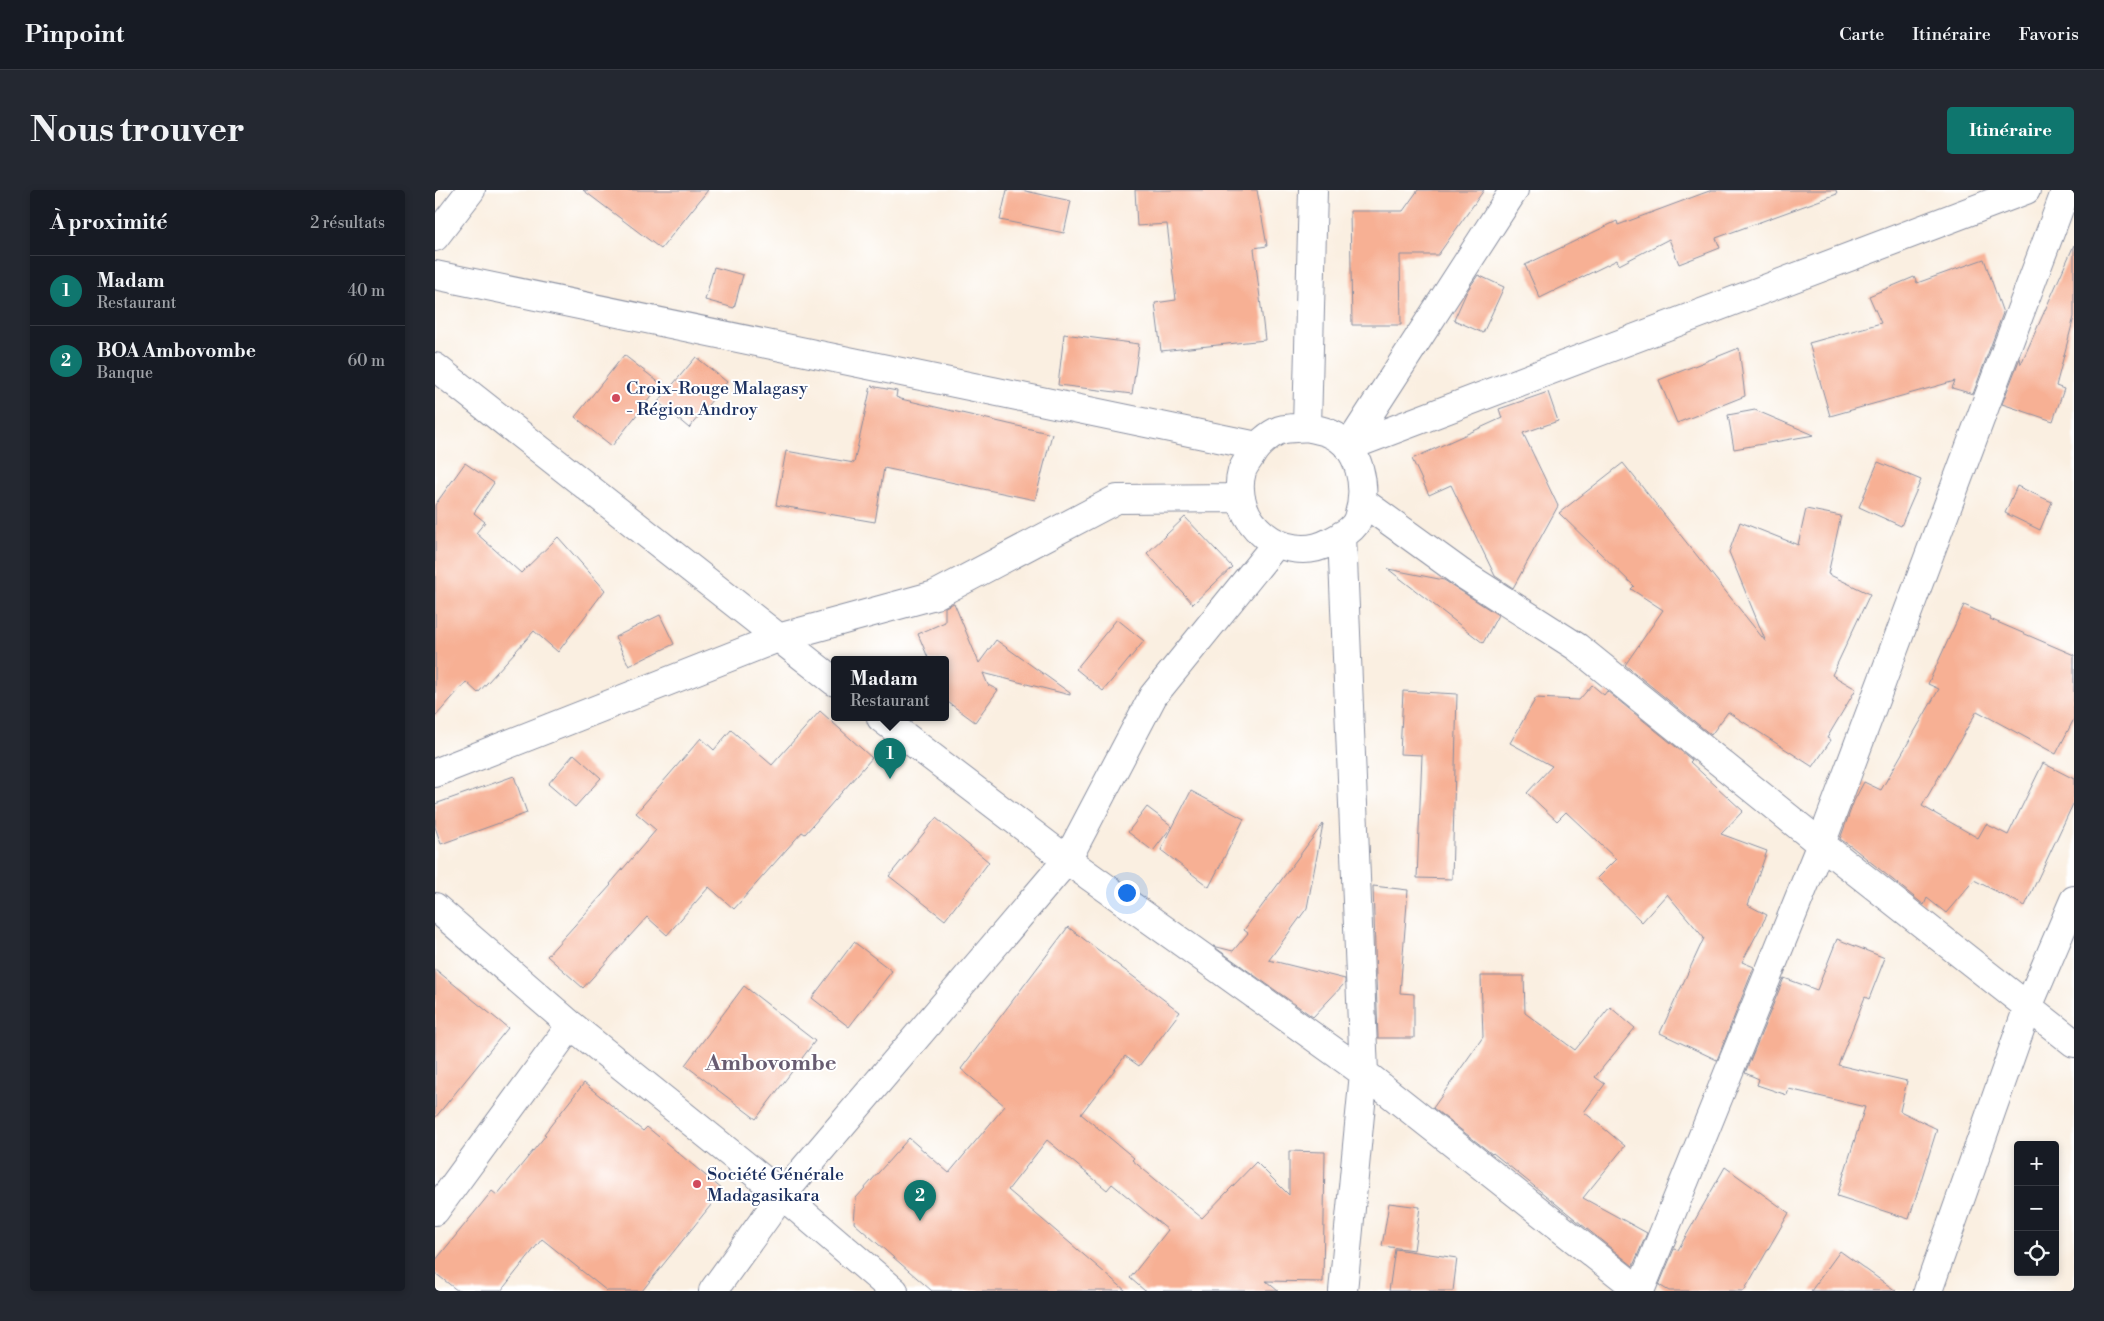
<!DOCTYPE html>
<html lang="fr">
<meta charset="utf-8">
<style>
:root{--surface:#171b24;--page:#242831;--text:#f1f3f6;--muted:#9ea1a6;--line:#363941;--accent:#0f766e}
body{margin:0;font-family:"Libre Bodoni",serif;background:var(--page);color:var(--text)}
.controls{position:absolute;right:15px;bottom:15px;display:grid;overflow:hidden;border-radius:5px;box-shadow:0 2px 8px #0003}
.controls button{width:45px;height:45px;display:grid;place-items:center;padding:0;border:0;border-bottom:1px solid var(--line);background:var(--surface);color:var(--text);font:25px sans-serif}
.you{position:absolute;left:691px;top:702px;width:18px;height:18px;margin:-12px;border:4px solid #fff;border-radius:50%;background:#1a73e8;box-shadow:0 0 0 8px #1a73e833}
.badge{display:grid;place-items:center;width:32px;height:32px;border-radius:50%;background:var(--accent);color:#fff;font-size:16px;font-weight:700}
.pin{position:absolute;translate:-50% -41px;filter:drop-shadow(0 1px 2px #0008)}
.pin::after{content:'';position:absolute;top:26px;width:18px;height:15px;background:inherit;clip-path:polygon(0 0,100% 0,50% 100%)}
.popup{position:absolute;left:396px;top:466px;width:118px;height:65px;box-sizing:border-box;display:grid;place-content:center;border-radius:5px;background:var(--surface);filter:drop-shadow(0 1px 4px #0005);font-size:16px;white-space:nowrap;color:var(--muted)}
.popup b{font-size:19px;color:var(--text)}
.popup::after{content:'';position:absolute;left:50%;top:100%;margin-left:-10px;border:10px solid transparent;border-top-color:var(--surface)}
.list{margin:0;padding:0;list-style:none}
h2{display:flex;justify-content:space-between;align-items:center;height:65px;margin:0;padding:0 20px;font-size:21px}
h2 small{font-size:16px;font-weight:400;color:var(--muted)}
.list li{display:grid;grid-template-columns:32px 1fr auto;gap:15px;align-items:center;box-sizing:border-box;height:70px;padding:0 20px;border-top:1px solid var(--line)}
.list b{display:block;font-size:19px;white-space:nowrap}
.list p{margin:0;font-size:16px;white-space:nowrap;color:var(--muted)}
.list em{font-size:16px;font-style:normal;color:var(--muted)}
.icon{flex:none;width:28px;height:28px;fill:none;stroke:currentColor;stroke-width:2;stroke-linecap:round;stroke-linejoin:round}
.map{position:relative;flex:none;width:1639px;height:1101px;overflow:hidden;border-radius:5px}
header{display:flex;align-items:center;gap:30px;box-sizing:border-box;height:70px;padding:0 25px;background:var(--surface);border-bottom:1px solid var(--line)}
header strong{font-size:24px}
nav{display:flex;gap:28px;margin-inline-start:auto;font-size:18px}
.intro{display:flex;align-items:center;justify-content:space-between;box-sizing:border-box;height:120px;padding:0 30px}
h1{margin:0;font-size:35px}
.button{padding:12px 22px;border-radius:5px;background:var(--accent);color:#fff;font-size:18px;font-weight:700}
main{display:flex;gap:30px;padding:0 30px}
aside{flex:1;background:var(--surface);border-radius:5px;box-shadow:0 2px 8px #0003}
.map>svg:first-child{display:block}
</style>
<header>
<strong>Pinpoint</strong>
<nav><a>Carte</a><a>Itinéraire</a><a>Favoris</a></nav>
</header>
<div class="intro"><h1>Nous trouver</h1><a class="button">Itinéraire</a></div>
<main>
<aside>
<h2>À proximité<small>2 résultats</small></h2>
<ul class="list">
<li><span class="badge">1</span><div><b>Madam</b><p>Restaurant</p></div><em>40 m</em></li>
<li><span class="badge">2</span><div><b>BOA Ambovombe</b><p>Banque</p></div><em>60 m</em></li>
</ul>
</aside>
<div class="map">
<svg width="1639" height="1101" viewBox="0 0 1639 1101">
<rect width="100%" height="100%" fill="#fff"/>
<filter id="ink" filterUnits="userSpaceOnUse"><feTurbulence type="fractalNoise" baseFrequency=".02" numOctaves="2"/><feDisplacementMap in="SourceGraphic" scale="10" xChannelSelector="R" yChannelSelector="G"/><feConvolveMatrix kernelMatrix="1 2 1 2 8 2 1 2 1" color-interpolation-filters="sRGB"/></filter>
<filter id="wash" filterUnits="userSpaceOnUse"><feTurbulence type="fractalNoise" baseFrequency=".0096" numOctaves="4" result="noise"/><feDisplacementMap in="SourceGraphic" scale="20" xChannelSelector="R" yChannelSelector="G"/><feGaussianBlur stdDeviation="1.12" result="paint"/><feColorMatrix in="noise" values="0 0 0 0 0 0 0 0 0 0 0 0 0 0 0 0 0 1.4 0 .05"/><feComposite in="paint" operator="in"/></filter>
<g filter="url(#wash)">
<rect width="100%" height="100%" fill="#faefe1"/>
<g id="blocks">
<path fill="#f7b094" d="M 148,0 L 273,0 L 226,59 Z
M 572,0 L 586,0 L 636,11 L 629,43 L 565,30 Z
M 700,0 L 822,0 L 832,56 L 819,58 L 830,150 L 726,161 L 720,113 L 741,110 L 732,34 L 702,36 Z
M 983,0 L 1049,0 L 1003,65 L 965,65 L 966,135 L 917,135 L 915,21 L 968,21 Z
M 1277,0 L 1401,0 L 1402,4 L 1281,48 L 1285,58 L 1244,74 L 1234,49 L 1184,75 L 1182,70 L 1105,108 L 1090,75 L 1182,31 L 1183,35 Z
M 1639,55 L 1639,127 L 1621,196 L 1629,199 L 1618,231 L 1567,214 L 1585,168 L 1586,174 Z
M 1549,69 L 1568,123 L 1538,204 L 1517,198 L 1520,191 L 1395,226 L 1374,153 L 1446,133 L 1434,106 L 1479,87 L 1482,93 Z
M 279,77 L 308,85 L 299,118 L 270,110 Z
M 1043,85 L 1069,97 L 1048,143 L 1019,130 L 1032,101 Z
M 629,144 L 704,154 L 697,204 L 623,195 Z
M 1304,158 L 1310,206 L 1242,233 L 1224,190 Z
M 189,165 L 226,194 L 177,256 L 140,227 Z
M 261,167 L 292,192 L 254,238 L 223,212 Z
M 436,196 L 462,201 L 461,207 L 466,209 L 617,244 L 600,310 L 449,278 L 440,332 L 341,315 L 351,261 L 419,273 Z
M 1113,202 L 1123,231 L 1088,243 L 1123,316 L 1078,398 L 1060,386 L 1016,295 L 994,305 L 977,269 L 1067,228 L 1064,219 Z
M 1320,220 L 1379,245 L 1299,259 L 1293,225 Z
M 1443,272 L 1486,290 L 1466,336 L 1424,317 Z
M 30,273 L 59,293 L 39,323 L 50,332 L 41,343 L 86,383 L 123,347 L 170,400 L 123,462 L 99,441 L 43,503 L 31,492 L 0,527 L 0,315 Z
M 1188,273 L 1331,452 L 1294,362 L 1305,332 L 1363,355 L 1371,319 L 1406,326 L 1393,384 L 1435,404 L 1397,485 L 1421,499 L 1392,548 L 1396,550 L 1378,577 L 1293,522 L 1276,545 L 1190,475 L 1228,420 L 1196,399 L 1199,396 L 1124,323 Z
M 1582,296 L 1617,312 L 1605,340 L 1570,323 Z
M 750,327 L 797,377 L 758,414 L 712,363 Z
M 953,379 L 1009,390 L 1063,425 L 1048,453 Z
M 519,413 L 544,473 L 561,450 L 635,503 L 635,505 L 548,483 L 553,495 L 563,500 L 540,532 L 510,510 L 510,470 L 494,470 L 483,444 L 510,432 L 510,417 Z
M 1529,415 L 1556,427 L 1555,429 L 1639,465 L 1639,529 L 1621,564 L 1542,521 L 1487,616 L 1543,648 L 1551,634 L 1573,645 L 1608,573 L 1639,589 L 1639,612 L 1590,716 L 1539,690 L 1511,723 L 1492,708 L 1489,715 L 1417,657 L 1405,649 L 1419,611 L 1429,592 L 1446,600 L 1504,499 L 1493,494 Z
M 225,425 L 239,454 L 194,476 L 180,447 Z
M 682,429 L 709,451 L 668,501 L 641,479 Z
M 1157,495 L 1169,505 L 1172,501 L 1257,570 L 1255,572 L 1308,621 L 1286,644 L 1332,661 L 1313,715 L 1332,725 L 1307,772 L 1319,777 L 1282,870 L 1225,843 L 1269,748 L 1232,704 L 1207,732 L 1162,688 L 1181,669 L 1131,622 L 1122,631 L 1092,603 L 1117,576 L 1075,553 L 1101,508 L 1144,510 Z
M 968,501 L 1022,504 L 1017,689 L 982,688 L 987,565 L 965,564 Z
M 385,521 L 437,568 L 370,644 L 367,642 L 299,719 L 274,697 L 232,745 L 212,727 L 148,798 L 112,766 L 176,695 L 175,694 L 221,640 L 201,623 L 266,548 L 279,560 L 296,540 L 337,575 Z
M 139,564 L 166,588 L 140,617 L 113,594 Z
M 79,586 L 92,623 L 6,654 L 0,637 L 0,614 Z
M 756,601 L 809,629 L 774,697 L 726,660 Z
M 712,617 L 737,636 L 718,661 L 693,642 Z
M 501,628 L 554,672 L 510,730 L 454,686 Z
M 888,634 L 872,718 L 834,770 L 910,789 L 910,793 L 878,827 L 778,756 L 798,761 L 813,743 L 809,740 Z
M 938,696 L 973,700 L 965,803 L 979,804 L 979,848 L 943,848 Z
M 633,737 L 745,822 L 704,876 L 690,866 L 646,924 L 699,968 L 697,970 L 767,1028 L 821,972 L 854,1005 L 854,961 L 890,962 L 888,1092 L 831,1091 L 843,1101 L 710,1101 L 695,1088 L 733,1040 L 677,994 L 672,1000 L 612,950 L 573,1000 L 691,1101 L 497,1101 L 419,1033 L 421,1008 L 474,948 L 514,983 L 570,916 L 526,879 Z
M 1402,749 L 1450,768 L 1434,809 L 1430,807 L 1403,875 L 1472,891 L 1465,921 L 1502,939 L 1474,1029 L 1402,1006 L 1430,917 L 1354,899 L 1352,905 L 1322,895 L 1324,889 L 1310,883 L 1349,788 L 1382,800 Z
M 419,752 L 457,781 L 414,837 L 377,808 Z
M 0,779 L 73,838 L 0,928 Z
M 1046,786 L 1089,786 L 1090,823 L 1140,860 L 1175,817 L 1200,838 L 1160,887 L 1170,894 L 1149,922 L 1190,956 L 1148,1008 L 1212,1043 L 1198,1076 L 1058,963 L 1057,964 L 998,918 L 1048,847 Z
M 309,796 L 380,851 L 321,929 L 250,875 Z
M 149,893 L 208,941 L 212,937 L 288,1000 L 207,1101 L 172,1101 L 107,1049 L 66,1101 L 23,1101 L 0,1083 L 0,1071 L 57,1001 L 62,1005 L 111,945 L 109,944 Z
M 1290,977 L 1354,1023 L 1309,1101 L 1234,1101 L 1224,1095 L 1239,1059 L 1243,1060 Z
M 954,1013 L 985,1017 L 979,1060 L 947,1056 Z
M 960,1059 L 1022,1068 L 1018,1101 L 954,1101 Z
M 1405,1061 L 1461,1101 L 1376,1101 Z"/>
</g>
</g>
<g filter="url(#ink)">
<use href="#blocks" fill-opacity="0" stroke="#8a8fa0" stroke-width="1"/>
<g fill="none" stroke-linecap="round" stroke-linejoin="round">
<g stroke="#8a8fa0" stroke-width="30">
<path id="minor" d="M 0,47 L 36,0
M 0,85 L 822,256
M 0,177 L 400,492
M 872,237 C 879,239 887,240 894,243 C 926,256 933,298 923,328 C 920,339 905,347 895,352 C 849,377 793,331 807,281 C 809,275 814,269 817,264 C 822,255 835,244 845,240 C 853,238 863,238 872,237 Z
M 872,237 L 878,0
M 913,257 L 1591,0
M 913,257 L 1079,0
M 928,312 L 1026,383 L 1142,457 L 1386,654 L 1639,853
M 907,345 L 929,883 L 908,1101
M 446,528 L 632,670 L 929,883 L 1205,1101
M 0,583 L 343,448 L 500,405 L 682,309 L 806,308
M 0,1021 L 136,835
M 278,1101 L 347,1005 L 632,670 L 718,506 L 841,354
M 1205,1101 L 1386,654 L 1631,0
M 1493,1101 L 1593,817 L 1639,710"/>
</g>
<g stroke="#8a8fa0" stroke-width="30">
<path id="secondary" d="M 0,717 L 136,835 L 347,1005 L 459,1101"/>
</g>
<use href="#minor" stroke="#fff" stroke-width="28"/>
<use href="#secondary" stroke="#fff" stroke-width="28"/>
</g>
</g>
<g fill="#d1495b" stroke="#fff" stroke-width="2">
<circle cx="181" cy="208" r="5"/>
<circle cx="262" cy="994" r="5"/>
</g>
<g text-anchor="middle" stroke-width="4" stroke-linejoin="round" paint-order="stroke">
<g font-size="18" fill="#1b2f5e" stroke="#fff" text-anchor="start">
<text x="191" y="204">Croix-Rouge Malagasy<tspan x="191" dy="21">- Région Androy</tspan></text>
<text x="272" y="990">Société Générale<tspan x="272" dy="21">Madagasikara</tspan></text>
</g>
<g font-size="22" font-weight="bold" fill="#685c71" stroke="#fff">
<text x="336" y="880">Ambovombe</text>
</g>
</g>
</svg>
<div class="controls">
<button>+</button>
<button>−</button>
<button><svg class="icon" aria-label="locate" viewBox="0 0 24 24"><circle cx="12" cy="12" r="6"/><path d="M12 2v4M12 18v4M2 12h4M18 12h4"/></svg></button>
</div>
<div class="you"></div>
<div class="pin badge" style="left:455px;top:589px">1</div>
<div class="popup"><b>Madam</b>Restaurant</div>
<div class="pin badge" style="left:485px;top:1031px">2</div>
</div>
</main>
